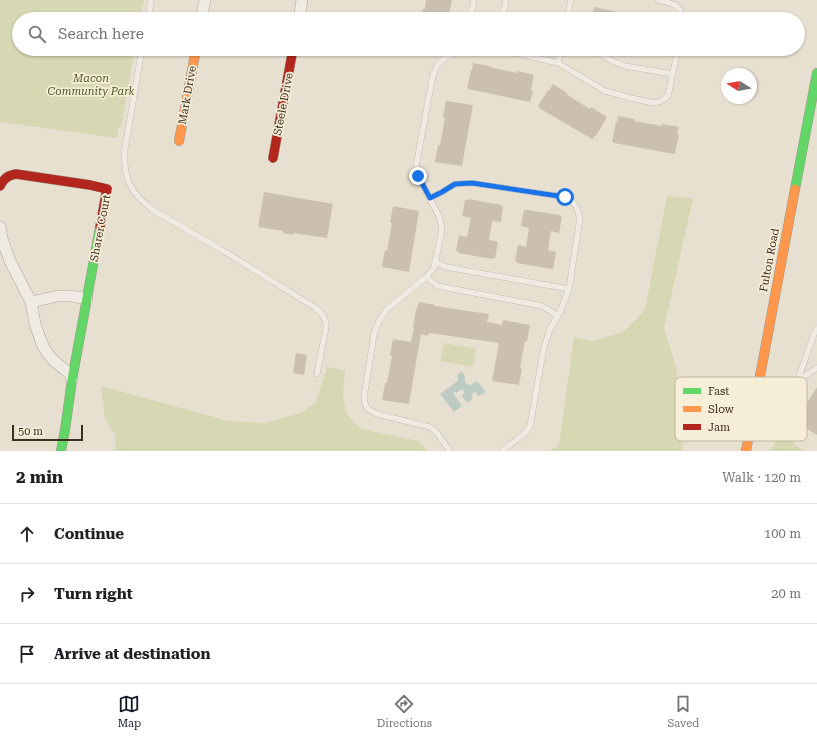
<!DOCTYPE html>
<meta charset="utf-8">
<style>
:root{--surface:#fff;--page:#f6f6f6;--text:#202124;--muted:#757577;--line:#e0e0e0;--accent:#111827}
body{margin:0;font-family:"Roboto Serif",serif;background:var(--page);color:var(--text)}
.compass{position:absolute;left:721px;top:68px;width:36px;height:36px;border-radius:50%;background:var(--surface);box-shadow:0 1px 3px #0004;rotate:281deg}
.scale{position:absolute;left:12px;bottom:10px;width:71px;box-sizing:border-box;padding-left:4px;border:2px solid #3d2e20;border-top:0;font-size:11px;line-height:14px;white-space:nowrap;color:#3d2e20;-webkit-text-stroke:3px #f7eed8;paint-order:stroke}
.stop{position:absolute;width:12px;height:12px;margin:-9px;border:3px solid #1a73e8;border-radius:50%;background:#fff}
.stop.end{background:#1a73e8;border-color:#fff;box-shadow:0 1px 4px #0008}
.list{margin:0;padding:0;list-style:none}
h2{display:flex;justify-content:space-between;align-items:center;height:52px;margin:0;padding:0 16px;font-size:17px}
h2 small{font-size:13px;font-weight:400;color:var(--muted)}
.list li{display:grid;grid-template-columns:26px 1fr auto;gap:12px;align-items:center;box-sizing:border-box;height:60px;padding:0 16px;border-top:1px solid var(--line)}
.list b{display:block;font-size:15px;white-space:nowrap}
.list em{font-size:13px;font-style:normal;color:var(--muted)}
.icon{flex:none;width:22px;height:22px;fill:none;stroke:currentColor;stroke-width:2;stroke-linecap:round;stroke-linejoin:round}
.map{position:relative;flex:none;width:817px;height:451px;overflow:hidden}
.search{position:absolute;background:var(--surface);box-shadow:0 1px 3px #0004;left:12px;right:12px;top:12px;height:44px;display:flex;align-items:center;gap:10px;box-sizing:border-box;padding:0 14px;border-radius:22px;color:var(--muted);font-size:15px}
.sheet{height:232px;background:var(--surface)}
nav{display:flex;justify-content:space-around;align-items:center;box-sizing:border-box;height:56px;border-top:1px solid var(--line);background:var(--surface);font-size:11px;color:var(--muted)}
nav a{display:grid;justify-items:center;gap:2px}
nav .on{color:var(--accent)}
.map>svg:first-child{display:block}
</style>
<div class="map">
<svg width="817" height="451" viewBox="0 0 817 451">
<rect width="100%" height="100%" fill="#e7e0d1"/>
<path fill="#d6d7b3" d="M 0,0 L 144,0 L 140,19 L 19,19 L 19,49 L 135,49 L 121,127 L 119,127 L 117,138 L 0,122 Z
M 667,196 L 693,198 L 664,328 L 676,367 L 683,451 L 550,451 L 559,445 L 574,337 L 593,341 L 623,332 L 645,310 Z
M 444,343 L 476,349 L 473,367 L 440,361 Z
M 327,367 L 345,371 L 343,394 L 346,413 L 361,429 L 418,441 L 428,451 L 116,451 L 115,434 L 105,419 L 101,386 L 228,421 L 265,423 L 301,413 L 316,402 Z
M 787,436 C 792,437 794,440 794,444 L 799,447 L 803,451 L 771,451 C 774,441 778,438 787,436 Z"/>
<path fill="#bcccc2" d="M 461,372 L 464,374 C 466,379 463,383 470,385 L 477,381 L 486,392 L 479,396 L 476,393 L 473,392 L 472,399 L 469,402 L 467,402 L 462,397 L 462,395 L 465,393 L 462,389 L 456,393 L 455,391 L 453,393 L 462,406 L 454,412 L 440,394 L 459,380 L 457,376 L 458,374 Z"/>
<path fill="#cbbfb2" d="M 426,0 L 452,0 L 448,19 L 421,19 L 423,9 L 425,9 Z
M 594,7 L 631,15 L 631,19 L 592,19 Z
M 473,63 L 489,66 L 489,67 L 517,73 L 517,71 L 534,75 L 532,82 L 533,82 L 531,91 L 533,91 L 530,102 L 468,89 L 468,88 L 467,88 L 471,70 L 472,70 Z
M 553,84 L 567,93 L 566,94 L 590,109 L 591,107 L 607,117 L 596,136 L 595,135 L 593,139 L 592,139 L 539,108 L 539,107 L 538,106 L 548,90 L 549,91 Z
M 446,101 L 473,105 L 462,166 L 435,162 L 438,145 L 440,145 L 445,118 L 443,117 Z
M 618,116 L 634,119 L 634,121 L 662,126 L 662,124 L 679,127 L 677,134 L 679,134 L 675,153 L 674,154 L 614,143 L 614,142 L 612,142 L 616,122 L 617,123 Z
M 264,192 L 333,204 L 327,238 L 293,233 L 293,235 L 283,233 L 283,231 L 258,227 Z
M 468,199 L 501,205 L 501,206 L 503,206 L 501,222 L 492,221 L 489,240 L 498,242 L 495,258 L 492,258 L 492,259 L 458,253 L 459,252 L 456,251 L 459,235 L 467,237 L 471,218 L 462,216 L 465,200 L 468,200 Z
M 393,206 L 419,211 L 409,272 L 382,267 L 385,250 L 387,251 L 392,223 L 390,223 Z
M 524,210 L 527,210 L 560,215 L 560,216 L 562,217 L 559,233 L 551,231 L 548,250 L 556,252 L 553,269 L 551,268 L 551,269 L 517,263 L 517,262 L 515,261 L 518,245 L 526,247 L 529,228 L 521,226 Z
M 419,302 L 435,305 L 435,306 L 489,314 L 487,322 L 502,325 L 503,320 L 530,325 L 527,341 L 525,341 L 520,368 L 522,369 L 519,385 L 492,381 L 499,343 L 429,333 L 428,336 L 421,334 L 409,404 L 382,400 L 385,383 L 387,383 L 392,356 L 390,355 L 393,339 L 411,342 L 414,328 L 413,328 L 416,309 L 417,309 Z
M 296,353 L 307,355 L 304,375 L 293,373 Z
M 817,387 L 817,435 L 795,422 Z"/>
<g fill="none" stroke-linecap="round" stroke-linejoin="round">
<g stroke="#ada599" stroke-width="6">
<path id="lane" d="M 658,0 C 671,3 681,4 683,19
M 148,19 L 151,0
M 470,19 L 474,0
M 502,19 L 506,0
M 567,19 L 571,0
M 142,49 L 125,148 C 123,178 129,192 153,210 L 222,250 L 316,308 C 322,314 327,319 326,328 L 317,374
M 497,49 L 558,63 L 605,91 L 631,98 L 654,103 L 661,101 L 668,96 L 678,49
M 593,49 L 612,61 L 625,66 L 673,74
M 558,63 L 561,49
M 430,198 L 442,192 L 455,184 L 471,183 L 565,197 L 571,200 L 576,206 L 580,218 L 569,289 L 560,312 L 550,329 L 544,347 L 530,426 L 524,434 L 502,451
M 435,262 L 446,267 L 569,289
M 426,277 L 438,286 L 542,306 L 558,316
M 797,381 L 817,368
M 755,407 L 775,409 L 785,405 L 792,396 L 814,334 L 817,329
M 450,451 L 438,434 L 430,427 L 377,414 C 367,409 365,408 364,397 L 374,334 L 378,323 L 386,310 L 425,278 L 434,268 L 442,229 L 439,216 L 418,176 L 416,166 L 433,75 C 435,72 436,68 437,66 C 443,57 455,52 465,49"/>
</g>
<g stroke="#ada599" stroke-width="12">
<path id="street" d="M 201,19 L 205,0
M 299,19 L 302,0
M 0,227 L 2,239 L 10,261 L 31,302 L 35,324 L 42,344 L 48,354 L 54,361 L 69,373 L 71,376 L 72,380
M 31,302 L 58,296 L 72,296 L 87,299"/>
</g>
<g stroke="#9c958a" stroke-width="10">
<path id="fast" d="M 795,189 L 817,73
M 61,451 L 65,430 L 72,380 L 100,227"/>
</g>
<g stroke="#9c958a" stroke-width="10">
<path id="slow" d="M 179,141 L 196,49
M 746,451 L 795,189"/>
</g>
<g stroke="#9c958a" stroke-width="10">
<path id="jam" d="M 273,158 L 293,49
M 0,186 C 3,179 8,175 16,174 L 90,185 L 107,189 L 100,227"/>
</g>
<use href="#lane" stroke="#efebe3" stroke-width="5.5"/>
<use href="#street" stroke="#efebe3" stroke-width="11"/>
<use href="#fast" stroke="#63d668" stroke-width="9"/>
<use href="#slow" stroke="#ff974d" stroke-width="9"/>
<use href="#jam" stroke="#b3261e" stroke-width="9"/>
</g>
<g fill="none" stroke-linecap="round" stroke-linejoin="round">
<path stroke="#1a73e8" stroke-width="5" d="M 418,176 L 430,198 L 442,192 L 455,184 L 472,183 L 565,197"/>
</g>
<g text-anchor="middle" stroke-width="3.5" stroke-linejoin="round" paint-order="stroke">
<g font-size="11" font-style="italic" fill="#4d5a26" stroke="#f7eed8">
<text x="91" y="82">Macon<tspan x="91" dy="13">Community Park</tspan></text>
</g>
<g font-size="11" fill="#3d2e20" stroke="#f7eed8">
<text transform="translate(187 95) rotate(-80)" y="4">Mark Drive</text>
<text transform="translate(283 104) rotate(-79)" y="4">Steele Drive</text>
<text transform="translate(100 228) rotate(-79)" y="4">Sharer Court</text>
<text transform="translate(769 260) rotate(-79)" y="4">Fulton Road</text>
</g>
</g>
<rect x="675" y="377" width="132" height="64" rx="6" fill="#f7eed8" stroke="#bfb4a1" stroke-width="1"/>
<rect x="683" y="388" width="18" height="6" fill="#63d668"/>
<rect x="683" y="406" width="18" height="6" fill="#ff974d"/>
<rect x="683" y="424" width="18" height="6" fill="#b3261e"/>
<g font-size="11" fill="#3d2e20">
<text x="708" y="395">Fast</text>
<text x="708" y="413">Slow</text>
<text x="708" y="431">Jam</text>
</g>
</svg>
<svg class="compass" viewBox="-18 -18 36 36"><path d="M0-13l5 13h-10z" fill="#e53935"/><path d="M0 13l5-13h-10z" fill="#757577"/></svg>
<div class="scale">50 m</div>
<div class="stop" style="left:565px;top:197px"></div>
<div class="stop end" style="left:418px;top:176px"></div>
<div class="search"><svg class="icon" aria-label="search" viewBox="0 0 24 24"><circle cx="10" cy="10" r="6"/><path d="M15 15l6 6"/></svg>Search here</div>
</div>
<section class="sheet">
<h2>2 min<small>Walk · 120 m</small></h2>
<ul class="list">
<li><svg class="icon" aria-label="ahead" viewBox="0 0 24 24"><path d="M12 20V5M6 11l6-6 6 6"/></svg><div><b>Continue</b></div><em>100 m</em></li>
<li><svg class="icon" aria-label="right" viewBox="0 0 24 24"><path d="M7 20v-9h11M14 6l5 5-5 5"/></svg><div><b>Turn right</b></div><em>20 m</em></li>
<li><svg class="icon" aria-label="arrive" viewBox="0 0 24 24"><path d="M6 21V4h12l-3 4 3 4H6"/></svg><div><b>Arrive at destination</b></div></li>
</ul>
</section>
<nav>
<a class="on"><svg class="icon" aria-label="map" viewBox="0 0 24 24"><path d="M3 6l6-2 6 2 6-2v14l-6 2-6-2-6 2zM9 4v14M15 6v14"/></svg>Map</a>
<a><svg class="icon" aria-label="directions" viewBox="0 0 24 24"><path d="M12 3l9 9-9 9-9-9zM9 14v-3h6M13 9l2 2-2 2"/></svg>Directions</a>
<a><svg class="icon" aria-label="saved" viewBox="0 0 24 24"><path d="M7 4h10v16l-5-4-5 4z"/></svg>Saved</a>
</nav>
